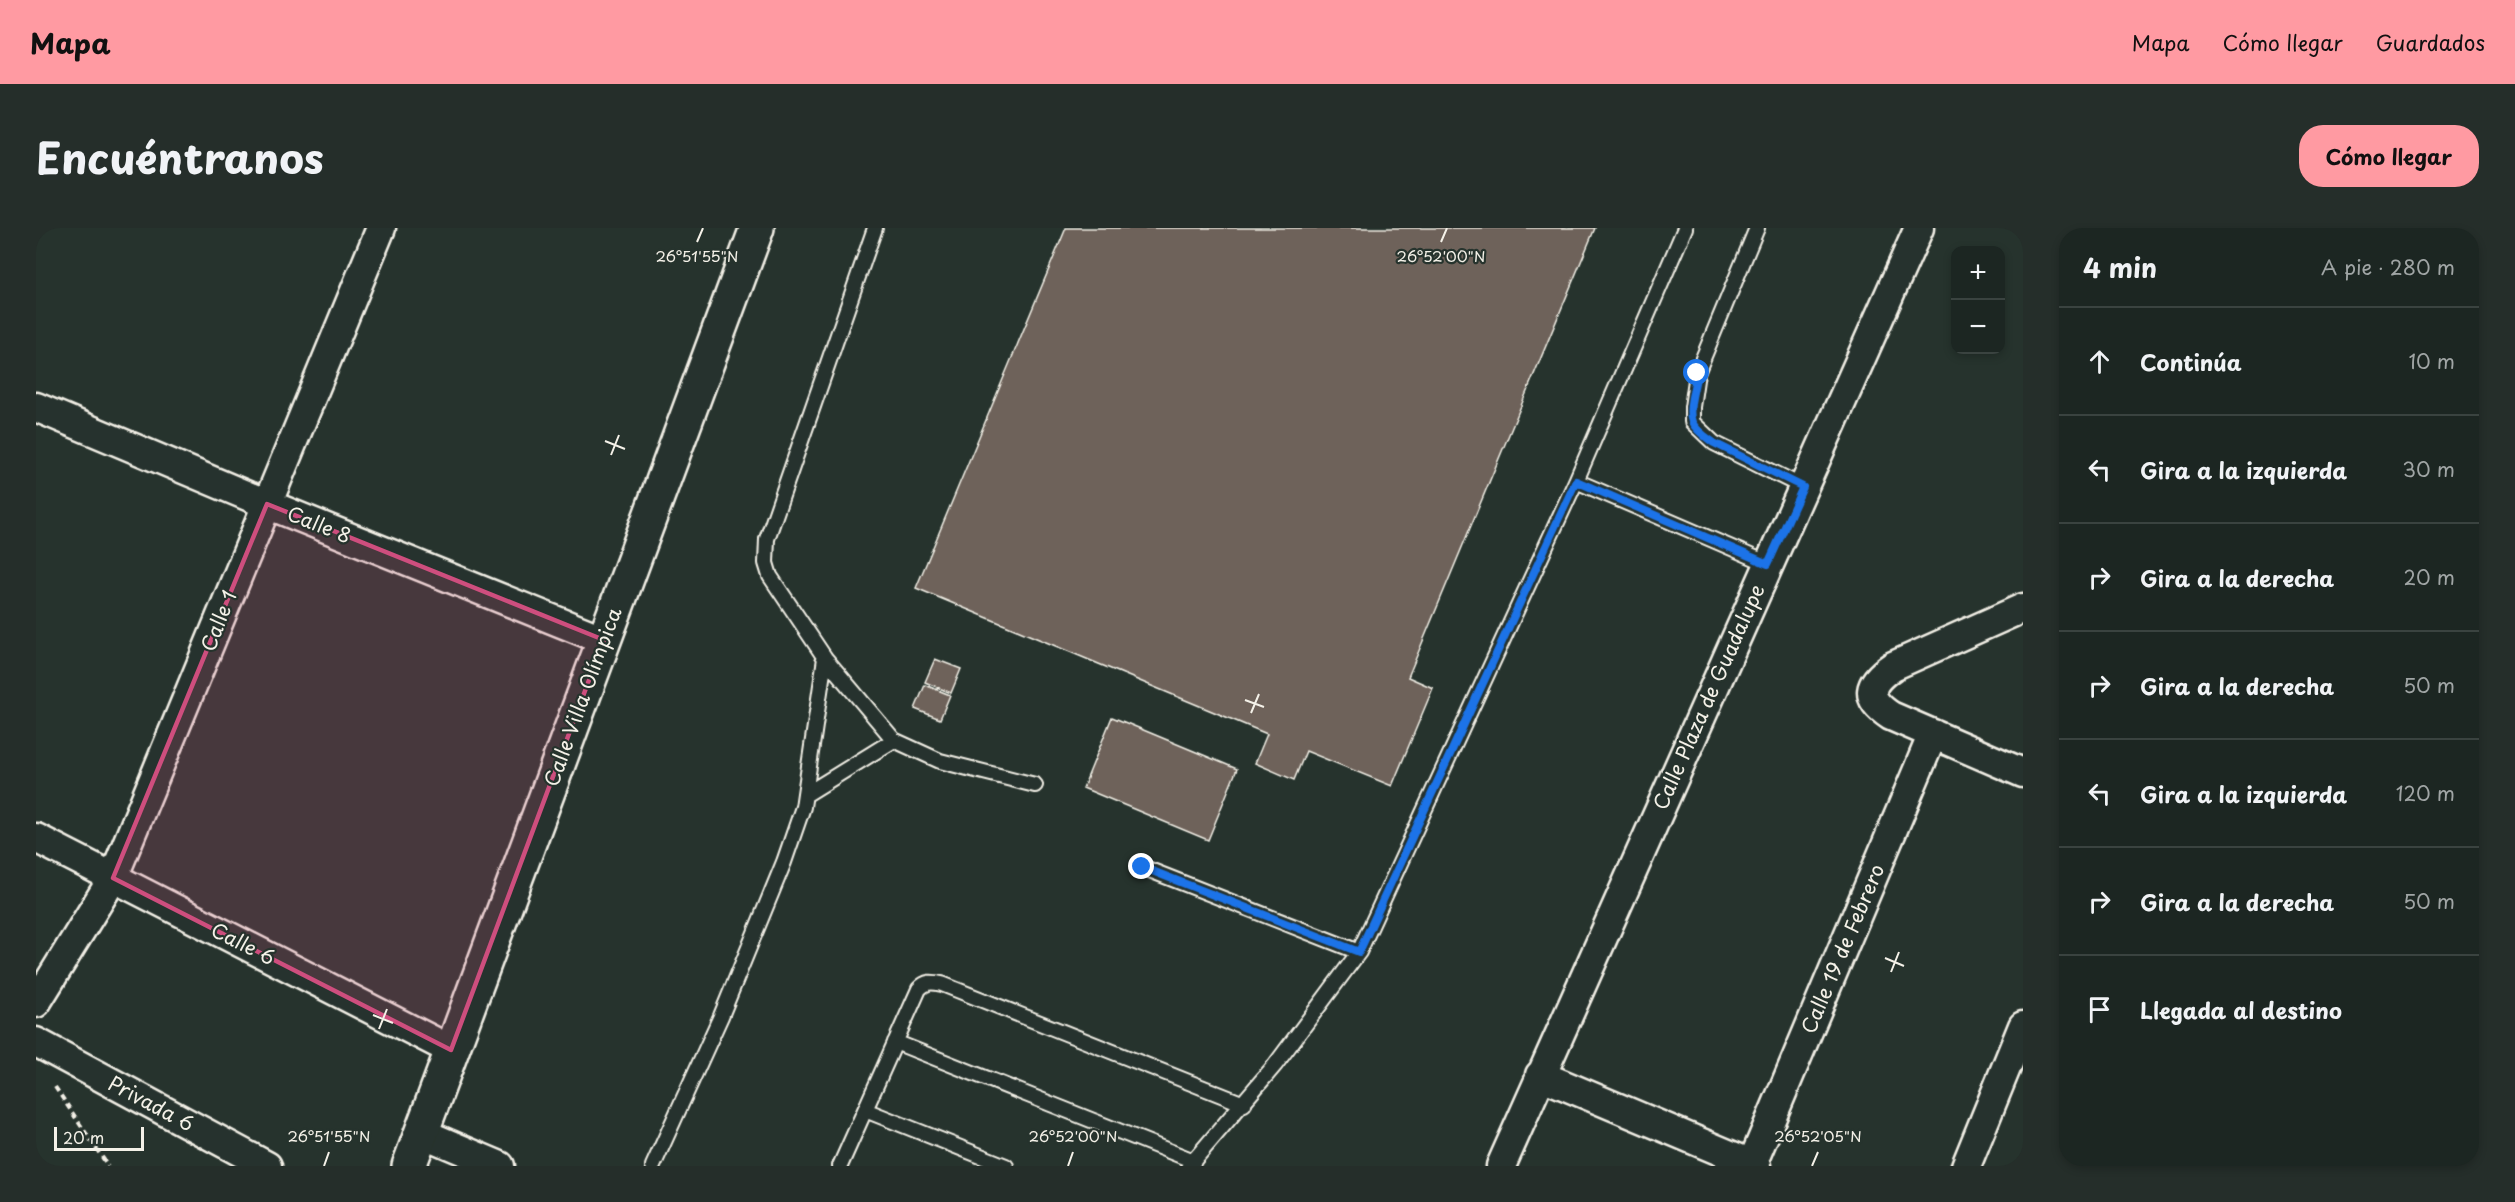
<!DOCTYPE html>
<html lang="es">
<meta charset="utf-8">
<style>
:root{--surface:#1c2622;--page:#252e2a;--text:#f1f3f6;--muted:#a0a5a5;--line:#3a4340;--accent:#ff9aa2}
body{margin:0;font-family:"Playpen Sans",sans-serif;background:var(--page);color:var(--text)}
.controls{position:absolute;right:18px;top:18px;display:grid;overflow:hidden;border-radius:12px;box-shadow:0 3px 9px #0003}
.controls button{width:54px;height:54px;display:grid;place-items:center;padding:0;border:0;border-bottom:2px solid var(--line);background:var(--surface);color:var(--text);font:30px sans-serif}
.scale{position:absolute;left:18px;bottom:15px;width:90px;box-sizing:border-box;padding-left:6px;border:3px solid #f4f1e8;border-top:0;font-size:16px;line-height:21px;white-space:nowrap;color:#f4f1e8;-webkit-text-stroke:4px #26332d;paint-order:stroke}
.stop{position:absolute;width:18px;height:18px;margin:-14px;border:4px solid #1a73e8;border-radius:50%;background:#fff}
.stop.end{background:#1a73e8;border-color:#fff;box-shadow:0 2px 6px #0008}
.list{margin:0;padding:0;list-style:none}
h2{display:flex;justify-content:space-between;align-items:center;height:78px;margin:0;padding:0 24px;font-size:26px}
h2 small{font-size:20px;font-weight:400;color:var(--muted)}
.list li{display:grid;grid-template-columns:39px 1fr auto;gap:18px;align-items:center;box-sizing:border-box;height:108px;padding:0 24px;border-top:2px solid var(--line)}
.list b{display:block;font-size:22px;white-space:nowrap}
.list em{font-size:20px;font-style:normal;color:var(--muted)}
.icon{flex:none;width:33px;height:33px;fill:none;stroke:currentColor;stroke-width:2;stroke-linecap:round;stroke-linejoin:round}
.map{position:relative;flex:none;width:1987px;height:938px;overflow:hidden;border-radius:24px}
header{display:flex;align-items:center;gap:36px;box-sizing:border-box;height:84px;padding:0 30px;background:var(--accent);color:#111}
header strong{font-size:28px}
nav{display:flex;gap:33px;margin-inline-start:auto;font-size:21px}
.intro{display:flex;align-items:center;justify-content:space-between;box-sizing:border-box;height:144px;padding:0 36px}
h1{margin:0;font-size:42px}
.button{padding:15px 27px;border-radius:24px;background:var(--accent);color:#111;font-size:21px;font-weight:700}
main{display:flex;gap:36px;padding:0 36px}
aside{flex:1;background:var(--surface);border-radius:24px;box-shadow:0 3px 9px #0003}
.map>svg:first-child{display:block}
</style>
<header>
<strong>Mapa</strong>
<nav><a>Mapa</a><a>Cómo llegar</a><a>Guardados</a></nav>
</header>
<div class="intro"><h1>Encuéntranos</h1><a class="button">Cómo llegar</a></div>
<main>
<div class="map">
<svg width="1987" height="938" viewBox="0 0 1987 938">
<rect width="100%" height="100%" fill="#26332d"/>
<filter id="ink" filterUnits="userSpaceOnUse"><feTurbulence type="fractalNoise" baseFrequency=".0167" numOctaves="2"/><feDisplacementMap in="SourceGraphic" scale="12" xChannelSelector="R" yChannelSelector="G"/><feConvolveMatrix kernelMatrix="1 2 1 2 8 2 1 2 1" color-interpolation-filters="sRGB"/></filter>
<g filter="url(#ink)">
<path fill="#6e625a" stroke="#f4f1e8" stroke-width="1.5" d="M 1030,0 L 1559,0 L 1372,449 L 1397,460 L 1356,558 L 1270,523 L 1258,552 L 1219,535 L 1231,506 L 880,360 Z
M 899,431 L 925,441 L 915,465 L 889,454 Z
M 889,457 L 914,467 L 904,491 L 879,481 Z
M 1076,489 L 1201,541 L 1172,612 L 1047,560 Z"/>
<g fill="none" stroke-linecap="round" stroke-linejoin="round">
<g stroke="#f4f1e8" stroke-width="18">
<path id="service" d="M 839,0 L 731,311 L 730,335 L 734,348 L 789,430 L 858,512 L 904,533 L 999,557
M 1721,0 L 1661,145 L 1656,179 L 1656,194 L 1678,215 L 1767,259
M 1540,253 L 1733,336
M 769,567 L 858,512
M 1106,639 L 1323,724
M 859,814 L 1158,933
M 829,882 L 970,938
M 617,938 L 685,788 L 748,634 L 767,579 L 789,430
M 804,938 L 883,761 C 890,753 896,754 906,756 L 1208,876
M 1153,938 L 1239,837 L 1323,724 L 1540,253 L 1649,0"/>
</g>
<g stroke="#f4f1e8" stroke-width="33">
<path id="minor" d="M 0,179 L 231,276 L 568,412
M 1987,380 L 1857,438 C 1832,455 1827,470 1855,488 L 1987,545
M 0,610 L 415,822
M 0,775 L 77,650 L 345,0
M 0,814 L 231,938
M 1504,847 L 1720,938
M 386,905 L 464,938
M 1716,936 L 1897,506
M 1465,938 L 1883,0
M 1930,938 L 1987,798"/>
</g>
<g stroke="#f4f1e8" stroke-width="38">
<path id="tertiary" d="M 373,938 L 721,0"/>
</g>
<path stroke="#f4f1e8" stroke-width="4" stroke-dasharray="6 4.5" stroke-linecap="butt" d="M 19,859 L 72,938"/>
<use href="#service" stroke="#26332d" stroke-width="14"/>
<use href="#minor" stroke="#26332d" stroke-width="28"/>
<use href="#tertiary" stroke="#26332d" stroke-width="33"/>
</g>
</g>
<g fill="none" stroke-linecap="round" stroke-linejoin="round" filter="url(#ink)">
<path stroke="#1a73e8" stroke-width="8" d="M 1106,639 L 1323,724 L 1540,253 L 1732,336 L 1767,259 L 1678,215 C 1671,210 1660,203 1656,194 C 1651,182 1659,158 1661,145"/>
</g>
<path fill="#ce4e7e" fill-opacity="0.2" stroke="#ce4e7e" stroke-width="4.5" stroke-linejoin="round" d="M 231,276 L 568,412 L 415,822 L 77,650 Z"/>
<path fill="none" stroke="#f4f1e8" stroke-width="2" d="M 661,14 L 667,0M 1405,14 L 1411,0M 569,213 L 589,221M 575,227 L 583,207M 1209,472 L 1228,479M 1215,485 L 1223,466M 1849,730 L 1868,738M 1855,744 L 1863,724M 337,787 L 357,795M 343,801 L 351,781M 288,938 L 293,924M 1032,938 L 1037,924M 1776,938 L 1782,924"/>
<g text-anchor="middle" stroke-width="4.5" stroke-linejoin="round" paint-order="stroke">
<g font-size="20" fill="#f4f1e8" stroke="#26332d">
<text transform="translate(283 297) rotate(22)" y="7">Calle 8</text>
<text transform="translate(183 393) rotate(-68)" y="7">Calle 1</text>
<text transform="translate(547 469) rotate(-70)" y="7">Calle Villa Olímpica</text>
<text transform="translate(1673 469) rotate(-66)" y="7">Calle Plaza de Guadalupe</text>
<text transform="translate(207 716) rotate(27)" y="7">Calle 6</text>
<text transform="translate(1807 721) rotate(-67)" y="7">Calle 19 de Febrero</text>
<text transform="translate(115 876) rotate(28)" y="7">Privada 6</text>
</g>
</g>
<g font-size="15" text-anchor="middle" fill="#f4f1e8" stroke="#26332d" stroke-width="4.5" stroke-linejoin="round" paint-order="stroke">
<text x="1405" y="34">26°52'00"N</text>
<text x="661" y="34">26°51'55"N</text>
<text x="293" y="914">26°51'55"N</text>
<text x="1037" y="914">26°52'00"N</text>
<text x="1782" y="914">26°52'05"N</text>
</g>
</svg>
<div class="controls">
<button>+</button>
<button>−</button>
</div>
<div class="scale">20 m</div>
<div class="stop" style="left:1661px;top:145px"></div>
<div class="stop end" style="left:1106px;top:639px"></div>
</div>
<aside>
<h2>4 min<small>A pie · 280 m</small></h2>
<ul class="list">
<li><svg class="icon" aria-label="ahead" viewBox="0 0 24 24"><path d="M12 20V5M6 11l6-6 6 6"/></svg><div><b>Continúa</b></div><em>10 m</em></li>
<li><svg class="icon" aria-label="left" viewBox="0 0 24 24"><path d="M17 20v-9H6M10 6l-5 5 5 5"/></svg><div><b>Gira a la izquierda</b></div><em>30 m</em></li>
<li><svg class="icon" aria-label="right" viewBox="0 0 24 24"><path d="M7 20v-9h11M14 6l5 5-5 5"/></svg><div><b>Gira a la derecha</b></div><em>20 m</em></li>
<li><svg class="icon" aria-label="right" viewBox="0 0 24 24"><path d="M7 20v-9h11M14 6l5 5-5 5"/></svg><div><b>Gira a la derecha</b></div><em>50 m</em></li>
<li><svg class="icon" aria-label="left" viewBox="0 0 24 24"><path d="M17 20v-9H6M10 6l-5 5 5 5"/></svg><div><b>Gira a la izquierda</b></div><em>120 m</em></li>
<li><svg class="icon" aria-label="right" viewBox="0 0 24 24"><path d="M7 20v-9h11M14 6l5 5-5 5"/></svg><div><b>Gira a la derecha</b></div><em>50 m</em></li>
<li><svg class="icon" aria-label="arrive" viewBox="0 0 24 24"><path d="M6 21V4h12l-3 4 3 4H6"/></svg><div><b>Llegada al destino</b></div></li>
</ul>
</aside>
</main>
